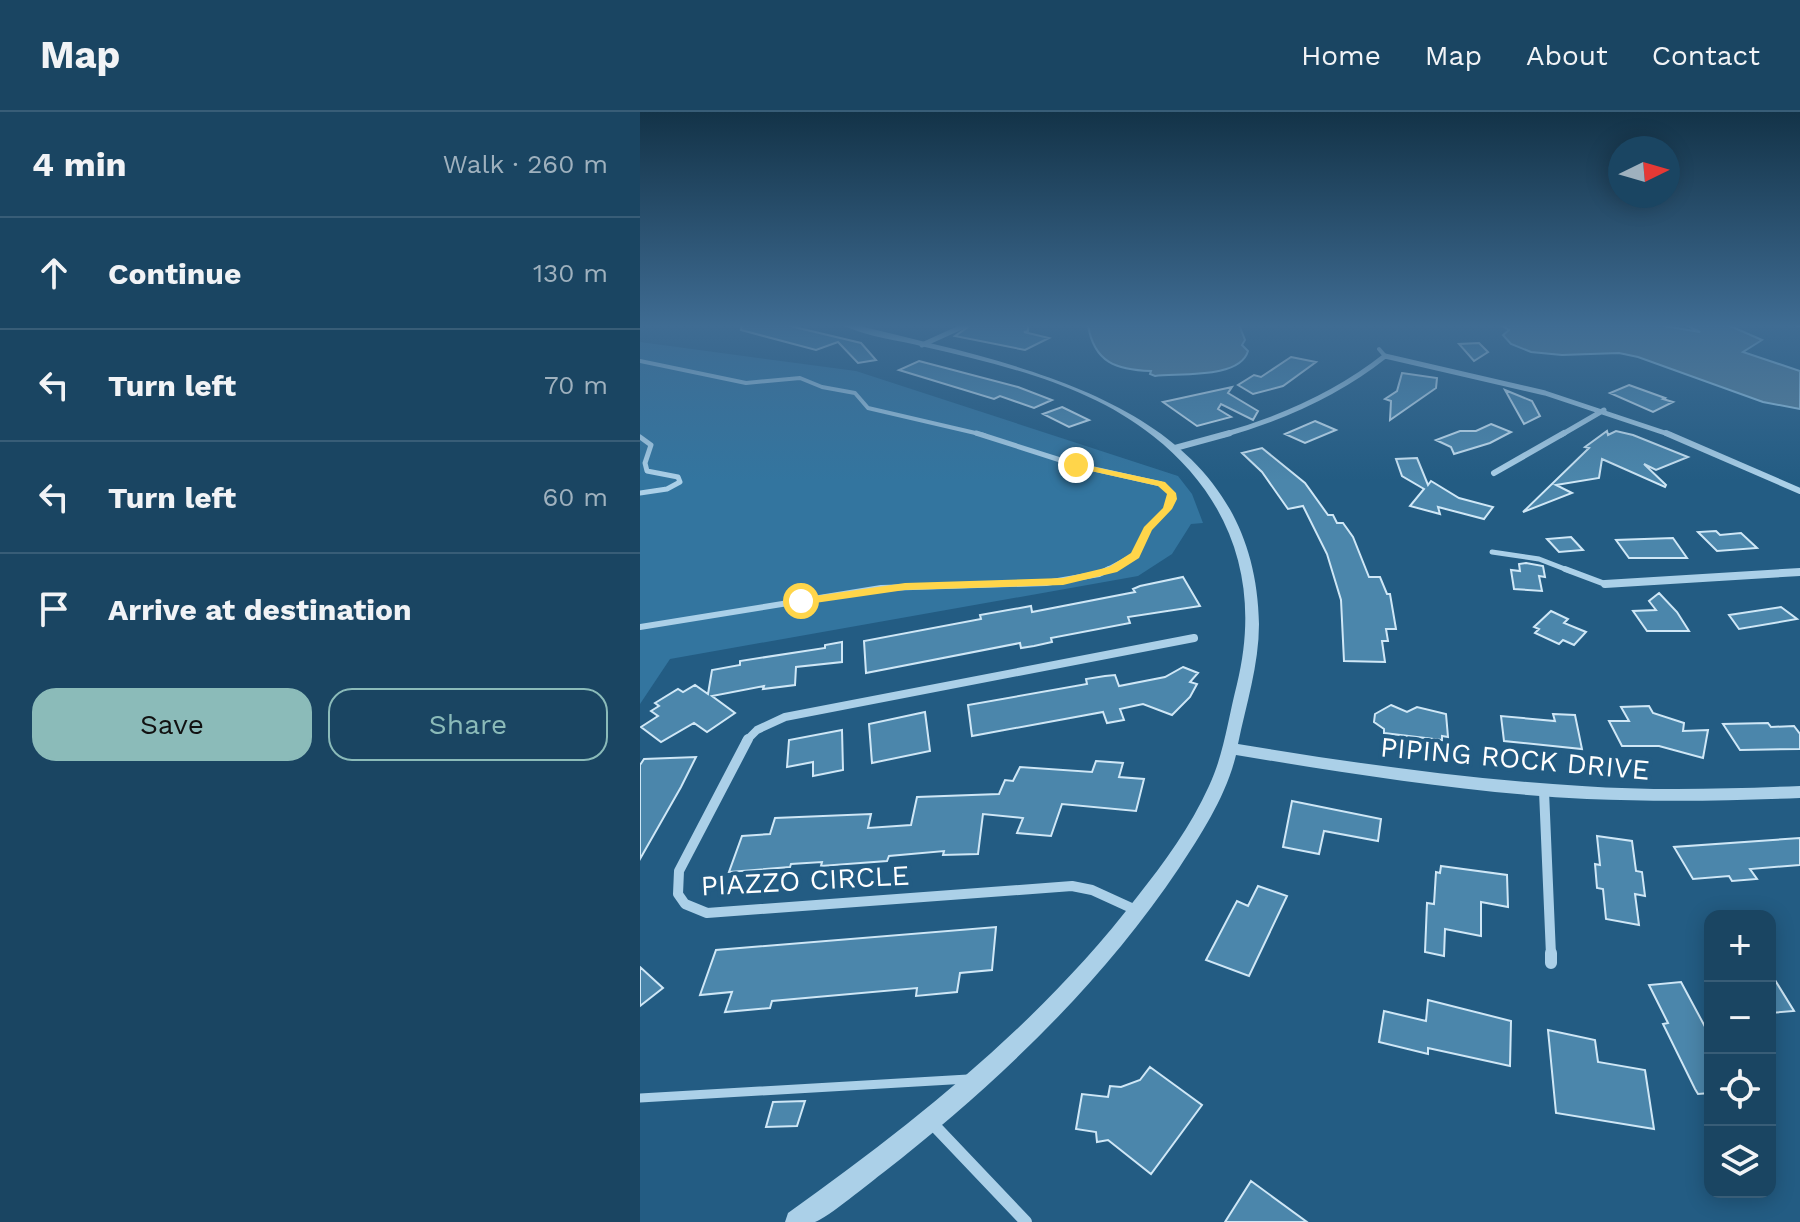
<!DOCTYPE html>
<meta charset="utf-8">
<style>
:root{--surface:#1a4562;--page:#234c68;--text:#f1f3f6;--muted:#9fb1be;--line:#385d77;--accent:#8bbbb9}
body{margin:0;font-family:"Work Sans",sans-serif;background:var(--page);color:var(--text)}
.controls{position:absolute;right:24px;bottom:24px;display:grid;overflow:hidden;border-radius:16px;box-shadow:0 4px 20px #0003}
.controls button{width:72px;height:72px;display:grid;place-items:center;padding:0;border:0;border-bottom:2px solid var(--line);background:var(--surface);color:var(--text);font:40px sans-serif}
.compass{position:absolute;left:968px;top:24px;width:72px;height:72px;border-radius:50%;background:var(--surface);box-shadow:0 4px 20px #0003;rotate:85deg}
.stop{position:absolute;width:24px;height:24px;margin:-18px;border:6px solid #ffd54a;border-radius:50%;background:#fff}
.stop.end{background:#ffd54a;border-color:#fff;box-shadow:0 2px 8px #0008}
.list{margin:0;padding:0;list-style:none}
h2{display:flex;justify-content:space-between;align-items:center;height:104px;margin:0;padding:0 32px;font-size:34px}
h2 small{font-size:26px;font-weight:400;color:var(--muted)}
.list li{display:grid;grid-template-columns:52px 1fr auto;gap:24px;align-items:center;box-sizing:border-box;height:112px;padding:0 32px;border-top:2px solid var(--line)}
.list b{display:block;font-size:30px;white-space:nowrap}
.list em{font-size:26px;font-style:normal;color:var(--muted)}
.actions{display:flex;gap:16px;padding:24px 32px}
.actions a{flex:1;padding:18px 0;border:2px solid var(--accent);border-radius:24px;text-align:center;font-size:28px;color:var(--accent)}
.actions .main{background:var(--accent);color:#111}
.icon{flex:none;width:44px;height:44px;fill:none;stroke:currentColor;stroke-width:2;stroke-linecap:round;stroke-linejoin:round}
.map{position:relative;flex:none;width:1160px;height:1110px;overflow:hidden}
header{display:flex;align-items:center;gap:48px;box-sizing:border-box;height:112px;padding:0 40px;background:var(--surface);border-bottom:2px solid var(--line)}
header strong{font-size:38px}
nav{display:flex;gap:44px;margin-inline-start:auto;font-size:28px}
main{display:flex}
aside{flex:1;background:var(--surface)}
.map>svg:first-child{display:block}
</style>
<header>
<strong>Map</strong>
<nav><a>Home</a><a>Map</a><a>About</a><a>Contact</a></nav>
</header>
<main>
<aside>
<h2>4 min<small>Walk · 260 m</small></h2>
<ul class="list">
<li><svg class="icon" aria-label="ahead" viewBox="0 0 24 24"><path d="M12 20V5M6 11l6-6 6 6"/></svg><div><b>Continue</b></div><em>130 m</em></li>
<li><svg class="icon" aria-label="left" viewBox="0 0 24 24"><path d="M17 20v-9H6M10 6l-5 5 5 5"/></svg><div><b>Turn left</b></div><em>70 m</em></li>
<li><svg class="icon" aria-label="left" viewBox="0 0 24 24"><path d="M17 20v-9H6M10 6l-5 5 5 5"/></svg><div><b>Turn left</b></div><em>60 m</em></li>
<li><svg class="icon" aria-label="arrive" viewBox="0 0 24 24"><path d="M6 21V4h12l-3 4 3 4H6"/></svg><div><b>Arrive at destination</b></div></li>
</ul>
<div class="actions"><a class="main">Save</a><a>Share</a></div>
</aside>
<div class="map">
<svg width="1160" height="1110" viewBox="0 0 1160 1110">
<rect width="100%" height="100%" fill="#235c83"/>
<path fill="#33759f" d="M 0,230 L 216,259 L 538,364 L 552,382 L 563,411 L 551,412 L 532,442 L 498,464 L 30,547 L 0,592 Z"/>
<path fill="#57809a" stroke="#9fcde9" stroke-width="2" d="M 448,213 L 599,213 L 605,228 L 602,233 L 608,239 C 600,267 539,261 515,264 L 510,262 L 511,259 C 477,258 454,251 448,213 Z
M 860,213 L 1019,213 L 1060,220 L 1046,213 L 1088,213 L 1122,228 L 1103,240 L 1160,259 L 1160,297 L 1123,290 L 998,245 L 979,241 L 922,243 L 891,240 L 871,232 L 863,223 L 869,218 Z"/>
<path fill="#4b86ab" stroke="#cfe7f6" stroke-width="2" d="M 102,213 L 146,213 L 221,231 L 236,248 L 218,251 L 198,230 L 176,238 L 101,218 Z
M 331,213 L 388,213 L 388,219 L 384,220 L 409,226 L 385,238 L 315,224 Z
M 839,231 L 848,240 L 834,249 L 819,232 Z
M 651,245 L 676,250 L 643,274 L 613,282 L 598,273 L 614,263 L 621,265 Z
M 279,249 L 378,275 L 412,288 L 394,296 L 360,284 L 354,287 L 259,258 Z
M 762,261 L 797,266 L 796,276 L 750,308 L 751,289 L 745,287 L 757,279 Z
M 989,273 L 1025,286 L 1023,287 L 1033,290 L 1013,300 L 970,281 Z
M 592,275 L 588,281 L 618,299 L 613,308 L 581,292 L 578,297 L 591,305 L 557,314 L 523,290 Z
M 865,278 L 892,289 L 900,304 L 884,312 Z
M 422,295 L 449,308 L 429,315 L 403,302 Z
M 675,309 L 696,318 L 665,331 L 645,322 Z
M 851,312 L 871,320 L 850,331 L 814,342 L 811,335 L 796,328 L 820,319 L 836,319 Z
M 967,319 L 968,323 L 976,319 L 993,323 L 1048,345 L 1016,358 L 1004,352 L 1026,373 L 1025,375 L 962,347 L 959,366 L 916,373 L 932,381 L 883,400 L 949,336 L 945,335 Z
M 622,336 L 665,371 L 688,403 L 693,403 L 697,411 L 703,411 L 713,425 L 729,465 L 740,465 L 747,482 L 750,482 L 756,517 L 746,517 L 748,529 L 742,529 L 745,550 L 704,549 L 701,488 L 687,442 L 663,394 L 648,397 L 622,360 L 602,341 Z
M 777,346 L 788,373 L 791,369 L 819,386 L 853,395 L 844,407 L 798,395 L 800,402 L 770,394 L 784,377 L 762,364 L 756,347 Z
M 1076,419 L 1080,423 L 1101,421 L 1117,436 L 1077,439 L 1058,420 Z
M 931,425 L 943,438 L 919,440 L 907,427 Z
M 1033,426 L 1047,446 L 989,446 L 976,428 Z
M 886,451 L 903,454 L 905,465 L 899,464 L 902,479 L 874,477 L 871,458 L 880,459 L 879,452 Z
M 543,465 L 560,494 L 488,505 L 490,511 L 411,526 L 412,530 L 394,534 L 381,536 L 380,531 L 226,561 L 224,529 L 341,507 L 340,503 L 391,494 L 392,500 L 495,480 L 493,477 L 500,474 Z
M 1019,481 L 1037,500 L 1049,519 L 1007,519 L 993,499 L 1016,498 L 1009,489 Z
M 1141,495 L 1157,507 L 1099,517 L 1089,503 Z
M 911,499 L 928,507 L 924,511 L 946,520 L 934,533 L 923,528 L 919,532 L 895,521 L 899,517 L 894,515 Z
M 202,530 L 202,550 L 156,555 L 155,573 L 123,577 L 124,574 L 72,584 L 95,601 L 67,620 L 54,611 L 21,630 L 1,615 L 18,604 L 11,599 L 19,594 L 15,591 L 38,577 L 43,580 L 55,573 L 68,582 L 72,558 L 100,553 L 100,549 L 185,536 L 185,533 Z
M 543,555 L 558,561 L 550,570 L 557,572 L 550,585 L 532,603 L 503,592 L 480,597 L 484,608 L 467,611 L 463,600 L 332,624 L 328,593 L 447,572 L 446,567 L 465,564 L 475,563 L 479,574 L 525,565 Z
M 751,593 L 767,600 L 777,595 L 806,602 L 808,625 L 802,624 L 802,628 L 744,621 L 744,617 L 734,610 L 735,602 Z
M 1009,594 L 1013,601 L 1044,611 L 1043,619 L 1068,618 L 1063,646 L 1019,634 L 982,634 L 969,609 L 989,609 L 981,595 Z
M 285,600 L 290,639 L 232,651 L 229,612 Z
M 913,602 L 935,603 L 942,637 L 864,629 L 861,604 L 915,609 Z
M 1128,611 L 1131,615 L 1154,614 L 1160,622 L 1160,637 L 1100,638 L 1083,612 Z
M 202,618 L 203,658 L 173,664 L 173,650 L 147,655 L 149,628 Z
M 56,645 L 41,675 L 0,747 L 0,653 L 4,647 Z
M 456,649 L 483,651 L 479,665 L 504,667 L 496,699 L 422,692 L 411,724 L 377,721 L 383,706 L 343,702 L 338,742 L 303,743 L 304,739 L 249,744 L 247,749 L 181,754 L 182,750 L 151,752 L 150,755 L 89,760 L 102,724 L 130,722 L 135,706 L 231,702 L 228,716 L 271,713 L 277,685 L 359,682 L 365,668 L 373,669 L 380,655 L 452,660 Z
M 652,689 L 741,707 L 738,729 L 684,719 L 679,742 L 643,735 Z
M 957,724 L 992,729 L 996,759 L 1002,760 L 1005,784 L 995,782 L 999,813 L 966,807 L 963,777 L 957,776 L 955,752 L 960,753 Z
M 1160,726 L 1160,753 L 1110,757 L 1117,767 L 1092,769 L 1089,764 L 1053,767 L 1034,735 Z
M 801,754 L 867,763 L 868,795 L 841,790 L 841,824 L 805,817 L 804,844 L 785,840 L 787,791 L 794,792 L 796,760 L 800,761 Z
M 618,774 L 647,784 L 609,864 L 566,848 L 597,789 L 608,794 Z
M 356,815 L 352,858 L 320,861 L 317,880 L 276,884 L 277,876 L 132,889 L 130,896 L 85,900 L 92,880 L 60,883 L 76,838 Z
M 0,855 L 23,876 L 0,894 Z
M 1130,860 L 1154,899 L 1130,901 Z
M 1041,870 L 1070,924 L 1070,981 L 1058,982 L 1055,977 L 1023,912 L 1028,911 L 1009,873 Z
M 788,888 L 871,909 L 870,954 L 788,936 L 788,942 L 739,930 L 744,899 L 786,909 Z
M 908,918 L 955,928 L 958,950 L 1005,958 L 1014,1017 L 916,1001 Z
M 510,955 L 562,993 L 511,1062 L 468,1028 L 457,1030 L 456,1020 L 436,1017 L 442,982 L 468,985 L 470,974 L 481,975 L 500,968 Z
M 165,989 L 157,1014 L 126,1015 L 133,990 Z
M 611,1069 L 667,1110 L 585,1110 Z"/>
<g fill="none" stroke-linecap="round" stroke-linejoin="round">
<path stroke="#abd0e8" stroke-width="4" d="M 739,237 L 745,244
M 0,249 L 106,271 L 160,266 L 182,275 L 215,281 L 228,296 L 344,323"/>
<path stroke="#abd0e8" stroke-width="5" d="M 336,321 L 436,353 L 521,372 L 531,381 L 532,387 L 527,397 L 508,417 L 495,443 L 465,459
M 0,325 L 11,333 L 5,351 L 7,359 L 38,365 L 40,370 L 27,377 L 0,381
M 852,440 L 899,447 L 930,459"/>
<path stroke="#abd0e8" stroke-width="6" d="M 925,457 L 965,472
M 0,515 L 241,476 L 406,471 L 459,462 L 469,457"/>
<path stroke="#abd0e8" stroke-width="9" d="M 0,986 L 328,967"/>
<path stroke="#abd0e8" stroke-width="5" d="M 282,233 L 326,213
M 583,323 C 643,306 697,282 745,244 L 905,281 L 1031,323
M 921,323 L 964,298"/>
<path stroke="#abd0e8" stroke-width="6" d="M 1026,321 L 1160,379
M 535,336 L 590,321
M 854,361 L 924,321"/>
<path stroke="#abd0e8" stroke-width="8" d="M 965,472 L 1160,460
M 106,629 L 117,618 L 145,605 L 554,526"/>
<path stroke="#abd0e8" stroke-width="10" d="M 108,627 L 39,759 L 38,782 L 45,792 L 67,801 L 432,774 L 452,778 L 498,799
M 904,679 L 911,843"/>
<path stroke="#abd0e8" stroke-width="12" d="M 911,841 L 911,851
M 290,1009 L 386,1110"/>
<path fill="#abd0e8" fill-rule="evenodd" d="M 202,213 L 216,213 C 384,255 615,292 619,512 C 619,553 606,593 598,632 C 712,651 826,667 942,674 C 1014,679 1087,677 1160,674 L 1160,686 C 1089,689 1018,690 947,687 C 829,681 712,662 596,643 C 586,684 562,721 539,756 C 460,874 355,973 244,1060 C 232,1069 186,1107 175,1110 C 166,1110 154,1110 145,1110 L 148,1101 C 277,1009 400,911 497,785 C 524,751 551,714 569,674 C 584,642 588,607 597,572 C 621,474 593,387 513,324 C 449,273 363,253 285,235 C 259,228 227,225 202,213 Z
M 1155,213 L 1160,213 L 1160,216 Z"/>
</g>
<linearGradient id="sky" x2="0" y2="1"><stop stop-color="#133348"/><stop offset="0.58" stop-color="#3f6c93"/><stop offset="1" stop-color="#3f6c93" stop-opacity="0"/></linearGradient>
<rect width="1160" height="369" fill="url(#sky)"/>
<path fill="#ffd54a" d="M 436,351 L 525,370 L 536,381 L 537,387 L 532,397 L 512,418 L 499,446 L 477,460 L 423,473 L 265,478 L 161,493 L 155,489 L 161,486 L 265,471 L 423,466 L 469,455 L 491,441 L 504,415 L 523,396 L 527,382 L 518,374 L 433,355 Z"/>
<g text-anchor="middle" stroke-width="8" stroke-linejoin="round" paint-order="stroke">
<g font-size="28" fill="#fff" stroke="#235c83">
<text transform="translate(875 646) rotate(5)" y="10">PIPING ROCK DRIVE</text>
<text transform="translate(165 768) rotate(-3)" y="10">PIAZZO CIRCLE</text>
</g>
</g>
</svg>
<div class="controls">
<button>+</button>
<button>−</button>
<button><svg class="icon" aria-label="locate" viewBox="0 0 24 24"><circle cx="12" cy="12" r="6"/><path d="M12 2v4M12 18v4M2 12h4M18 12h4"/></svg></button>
<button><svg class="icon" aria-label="layers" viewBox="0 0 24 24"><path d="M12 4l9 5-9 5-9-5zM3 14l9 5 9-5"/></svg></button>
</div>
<svg class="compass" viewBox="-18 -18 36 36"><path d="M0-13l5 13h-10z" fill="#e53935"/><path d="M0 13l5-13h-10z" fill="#9fb1be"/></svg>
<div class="stop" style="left:161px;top:489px"></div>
<div class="stop end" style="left:436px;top:353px"></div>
</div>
</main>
